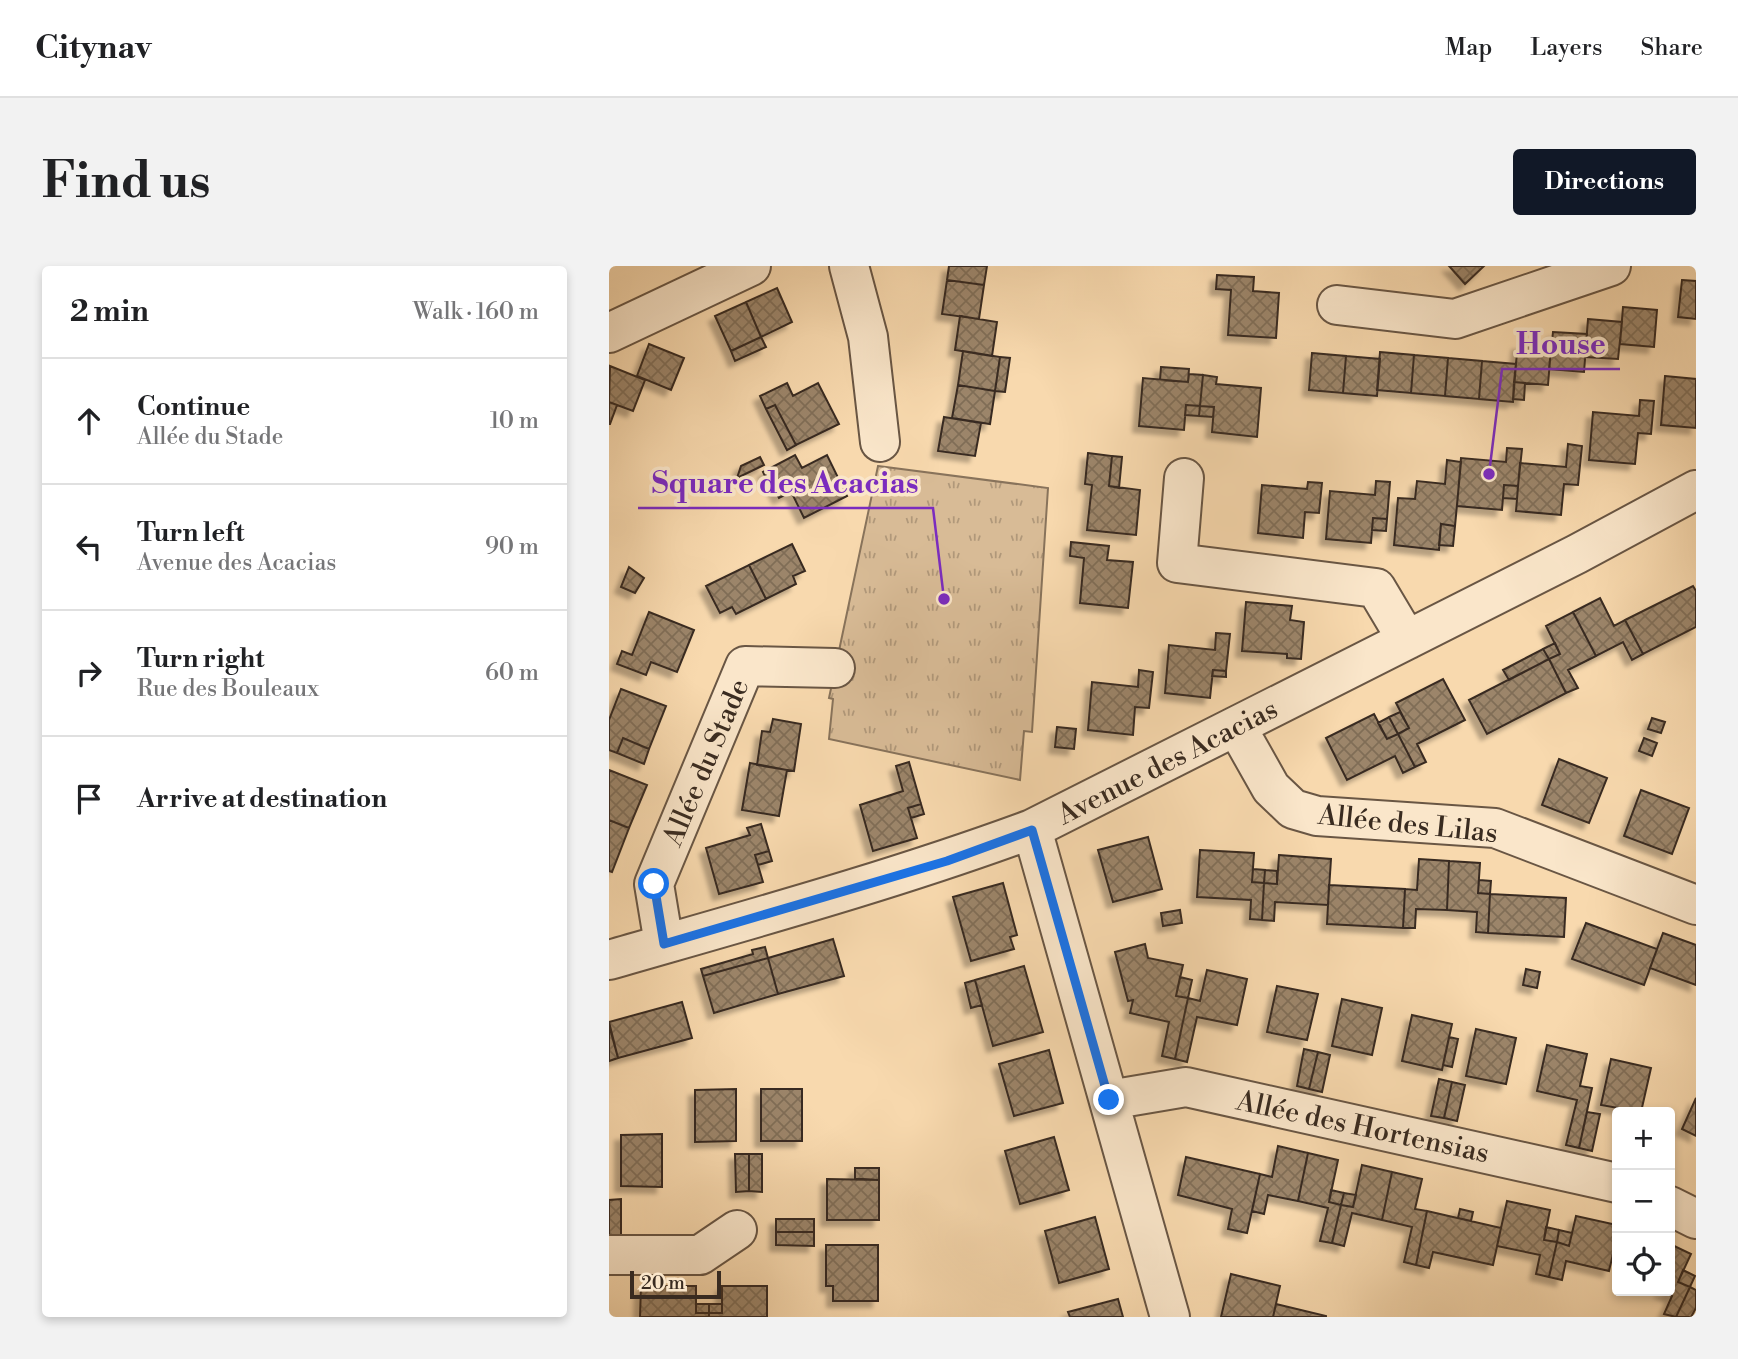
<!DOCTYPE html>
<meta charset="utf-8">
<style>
:root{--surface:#fff;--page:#f2f2f2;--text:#202124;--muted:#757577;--line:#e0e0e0;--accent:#111827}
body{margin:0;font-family:"Libre Bodoni",serif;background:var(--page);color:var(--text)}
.controls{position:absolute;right:21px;bottom:21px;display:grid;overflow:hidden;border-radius:7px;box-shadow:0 4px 10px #0003}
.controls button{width:63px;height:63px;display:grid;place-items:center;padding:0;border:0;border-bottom:2px solid var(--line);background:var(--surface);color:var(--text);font:35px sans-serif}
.scale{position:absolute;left:21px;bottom:18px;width:91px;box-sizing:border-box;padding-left:7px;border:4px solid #392b20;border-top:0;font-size:19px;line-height:24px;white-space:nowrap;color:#392b20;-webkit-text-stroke:5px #fae6ca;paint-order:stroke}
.stop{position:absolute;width:21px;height:21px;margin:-16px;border:5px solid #1a73e8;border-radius:50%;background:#fff}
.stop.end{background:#1a73e8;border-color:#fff;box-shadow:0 2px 7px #0008}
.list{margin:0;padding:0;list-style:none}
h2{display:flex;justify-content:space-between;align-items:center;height:91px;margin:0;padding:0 28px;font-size:30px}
h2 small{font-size:23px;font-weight:400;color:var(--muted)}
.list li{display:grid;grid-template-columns:46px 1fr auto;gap:21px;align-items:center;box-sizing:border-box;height:126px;padding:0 28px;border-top:2px solid var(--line)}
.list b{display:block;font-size:26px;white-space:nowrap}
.list p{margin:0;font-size:23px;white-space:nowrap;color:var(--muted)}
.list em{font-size:23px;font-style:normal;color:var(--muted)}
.icon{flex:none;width:38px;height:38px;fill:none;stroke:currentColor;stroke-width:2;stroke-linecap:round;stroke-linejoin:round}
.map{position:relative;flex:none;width:1087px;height:1051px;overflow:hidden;border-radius:7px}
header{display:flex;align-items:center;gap:42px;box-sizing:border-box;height:98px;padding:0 35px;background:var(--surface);border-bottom:2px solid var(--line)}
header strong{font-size:33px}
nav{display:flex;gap:38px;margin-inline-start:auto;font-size:24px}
.intro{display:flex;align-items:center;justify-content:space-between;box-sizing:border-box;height:168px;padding:0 42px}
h1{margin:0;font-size:49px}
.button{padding:18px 32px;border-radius:7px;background:var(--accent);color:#fff;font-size:24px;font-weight:700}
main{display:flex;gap:42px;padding:0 42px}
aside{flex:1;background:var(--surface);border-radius:7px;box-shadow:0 4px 10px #0003}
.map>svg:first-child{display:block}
</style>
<header>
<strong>Citynav</strong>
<nav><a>Map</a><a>Layers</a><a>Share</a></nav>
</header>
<div class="intro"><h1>Find us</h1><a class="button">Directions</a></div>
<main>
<aside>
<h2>2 min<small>Walk · 160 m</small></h2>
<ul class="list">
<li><svg class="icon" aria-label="ahead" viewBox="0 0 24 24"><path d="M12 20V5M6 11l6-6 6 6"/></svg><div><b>Continue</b><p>Allée du Stade</p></div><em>10 m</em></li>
<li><svg class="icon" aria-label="left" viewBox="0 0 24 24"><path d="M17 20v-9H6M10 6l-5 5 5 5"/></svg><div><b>Turn left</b><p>Avenue des Acacias</p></div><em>90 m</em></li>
<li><svg class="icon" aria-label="right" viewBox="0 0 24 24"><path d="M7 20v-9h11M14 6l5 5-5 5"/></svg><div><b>Turn right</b><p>Rue des Bouleaux</p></div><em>60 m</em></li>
<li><svg class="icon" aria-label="arrive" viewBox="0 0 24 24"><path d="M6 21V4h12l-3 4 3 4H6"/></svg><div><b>Arrive at destination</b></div></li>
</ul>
</aside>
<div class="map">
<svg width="1087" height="1051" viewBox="0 0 1087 1051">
<defs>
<pattern id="park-tufts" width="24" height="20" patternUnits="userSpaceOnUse" patternTransform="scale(1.75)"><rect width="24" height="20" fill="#d8bb96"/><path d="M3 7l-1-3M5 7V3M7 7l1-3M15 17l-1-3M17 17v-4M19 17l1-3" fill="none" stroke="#b0987a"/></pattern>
<pattern id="building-cross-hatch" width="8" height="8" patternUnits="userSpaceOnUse" patternTransform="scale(1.75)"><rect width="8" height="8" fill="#9c856a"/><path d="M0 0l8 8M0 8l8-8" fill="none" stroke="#806d57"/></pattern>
<filter id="shadow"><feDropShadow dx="-6" dy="6" stdDeviation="2" flood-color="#0004"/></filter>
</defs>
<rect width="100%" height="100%" fill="#f8d9ae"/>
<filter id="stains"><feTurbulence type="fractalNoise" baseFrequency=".00286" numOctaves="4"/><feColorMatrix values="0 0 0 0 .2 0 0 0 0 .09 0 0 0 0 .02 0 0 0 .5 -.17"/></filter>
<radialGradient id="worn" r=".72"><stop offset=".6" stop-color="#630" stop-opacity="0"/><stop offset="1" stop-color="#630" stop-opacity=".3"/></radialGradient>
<path fill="url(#park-tufts)" stroke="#88735b" stroke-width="2" d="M 269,200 L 439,222 L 423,466 L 415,465 L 411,514 L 220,473 L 224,433 L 220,432 Z"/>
<path fill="url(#building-cross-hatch)" stroke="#392b20" stroke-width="2" filter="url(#shadow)" d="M 340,0 L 378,0 L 375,19 L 338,14 Z
M 840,0 L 875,0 L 856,18 Z
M 608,9 L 645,11 L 644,25 L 670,27 L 667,72 L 619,69 L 622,24 L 607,23 Z
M 338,14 L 375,19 L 370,53 L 333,48 Z
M 1073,14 L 1087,15 L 1087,53 L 1069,51 Z
M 168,22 L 183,56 L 152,71 L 137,36 Z
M 137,36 L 152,71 L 122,85 L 106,50 Z
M 1014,41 L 1048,44 L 1045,81 L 1011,78 Z
M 351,50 L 388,56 L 383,90 L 346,84 Z
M 979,53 L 1013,56 L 1009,93 L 976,91 Z
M 944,66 L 978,68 L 975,106 L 940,103 Z
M 152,71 L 157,81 L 126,95 L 122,85 Z
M 40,78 L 75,92 L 62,124 L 28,110 Z
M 909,78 L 942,82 L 939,119 L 905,116 Z
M 354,85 L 391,91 L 386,125 L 349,119 Z
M 771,86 L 805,89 L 802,127 L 768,124 Z
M 703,87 L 737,90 L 734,127 L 700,124 Z
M 805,89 L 839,92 L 836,130 L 802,127 Z
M 737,90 L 771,93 L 768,130 L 734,127 Z
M 391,91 L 401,92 L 396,126 L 386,125 Z
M 839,92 L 873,95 L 870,133 L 836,130 Z
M 873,95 L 907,98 L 904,136 L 870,133 Z
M 1,100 L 36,114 L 24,145 L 0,136 Z
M 552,101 L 580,103 L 579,116 L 551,114 Z
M 580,108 L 594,109 L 591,140 L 577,139 L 575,164 L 530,160 L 534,112 L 579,116 Z
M 594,109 L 608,111 L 607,118 L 652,122 L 648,171 L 603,166 L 605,141 L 591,140 Z
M 1056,110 L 1087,113 L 1087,162 L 1052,159 Z
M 905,116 L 916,117 L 915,134 L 904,133 Z
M 178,117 L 184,130 L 209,117 L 230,158 L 187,179 L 166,139 L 157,143 L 151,130 Z
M 349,119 L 386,125 L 381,158 L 343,152 Z
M 1031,134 L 1045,135 L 1042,168 L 1029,167 L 1026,198 L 980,194 L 984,146 L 1030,150 Z
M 0,136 L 8,139 L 1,158 L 0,158 Z
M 166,139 L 187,179 L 178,184 L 157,143 Z
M 577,139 L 591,140 L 590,150 L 576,149 Z
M 591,140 L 605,141 L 604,151 L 590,150 Z
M 335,151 L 372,157 L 366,190 L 329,185 Z
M 959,178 L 973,180 L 969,219 L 955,218 L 952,249 L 907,245 L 911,197 L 957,201 Z
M 898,182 L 913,183 L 909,220 L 895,219 L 893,244 L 848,240 L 852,192 L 897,196 Z
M 479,187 L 503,190 L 500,220 L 531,224 L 527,269 L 478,264 L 483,219 L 476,218 Z
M 186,189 L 193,202 L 218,189 L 238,230 L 195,252 L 175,211 L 160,218 L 154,206 Z
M 503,190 L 513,191 L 510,222 L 500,220 Z
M 151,191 L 155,199 L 128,212 L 132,200 Z
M 838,194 L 852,196 L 846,260 L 832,258 L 830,284 L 785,279 L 789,232 L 806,233 L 808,215 L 836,218 Z
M 175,211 L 182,226 L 170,232 L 162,217 Z
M 767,215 L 781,216 L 778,253 L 764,252 L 762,277 L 717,273 L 721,225 L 766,229 Z
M 699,216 L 713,217 L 710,247 L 696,246 L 694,272 L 649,267 L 653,219 L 698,223 Z
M 895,219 L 909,220 L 908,233 L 894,232 Z
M 764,252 L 778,253 L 777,265 L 763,264 Z
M 832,258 L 846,260 L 844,280 L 830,279 Z
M 462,276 L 500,280 L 498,294 L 524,296 L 519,342 L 471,337 L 475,292 L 461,290 Z
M 183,278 L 196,305 L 184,310 L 187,318 L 157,333 L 140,299 Z
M 140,299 L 157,333 L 127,348 L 123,341 L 111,347 L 97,320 Z
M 20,301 L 35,312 L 26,327 L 12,321 Z
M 1084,320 L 1087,325 L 1087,361 L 1034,388 L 1016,354 Z
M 991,332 L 1005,360 L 1016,354 L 1034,388 L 1023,394 L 1014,376 L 987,390 L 964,346 Z
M 637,336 L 683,340 L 681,354 L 695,356 L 692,393 L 678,392 L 678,388 L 633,385 Z
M 40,346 L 85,364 L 68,406 L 42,396 L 37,409 L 8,398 L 13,385 L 23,389 Z
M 964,346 L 987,390 L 959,404 L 969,422 L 957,427 L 940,393 L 951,388 L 937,360 Z
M 607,367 L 621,368 L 617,405 L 604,404 L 601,432 L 556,427 L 560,379 L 606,384 Z
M 946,377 L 951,388 L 940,393 L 934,383 Z
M 934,383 L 940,393 L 900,414 L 894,404 Z
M 940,393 L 957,427 L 878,468 L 860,434 Z
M 530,404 L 544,406 L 540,442 L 526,441 L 524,469 L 479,464 L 483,416 L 529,421 Z
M 604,404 L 617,405 L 617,411 L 603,410 Z
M 834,413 L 856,454 L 808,478 L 817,496 L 806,501 L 789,468 L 800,462 L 787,437 Z
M 12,423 L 57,440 L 40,483 L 14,472 L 8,487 L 0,484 L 0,454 Z
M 791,446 L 800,462 L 789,468 L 780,451 Z
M 765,448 L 778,473 L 789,468 L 806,501 L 794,507 L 786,490 L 738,514 L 717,472 Z
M 780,451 L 789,468 L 778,473 L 769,457 Z
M 1043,452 L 1056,456 L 1052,467 L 1039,463 Z
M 164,453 L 192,458 L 185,505 L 148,499 L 153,465 L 161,466 Z
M 448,461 L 467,463 L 465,483 L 446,481 Z
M 14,472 L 40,483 L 35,498 L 8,487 Z
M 1035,472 L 1048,477 L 1043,490 L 1030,485 Z
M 950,493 L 998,512 L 980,557 L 933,539 Z
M 300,496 L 312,538 L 299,542 L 308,572 L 264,585 L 251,539 L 294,525 L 287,500 Z
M 141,497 L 178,504 L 170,550 L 133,544 Z
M 0,504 L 38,519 L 20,562 L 0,554 Z
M 1032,524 L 1080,542 L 1063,588 L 1015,570 Z
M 312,538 L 315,548 L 302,552 L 299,542 Z
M 0,554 L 20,562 L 3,606 L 0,605 Z
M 152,558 L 160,585 L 146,589 L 154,616 L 110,628 L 97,582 L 141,569 L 138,562 Z
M 539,571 L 553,623 L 504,636 L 489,584 Z
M 591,584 L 645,587 L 643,616 L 655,617 L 653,654 L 641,653 L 642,634 L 588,631 Z
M 160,585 L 163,595 L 149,599 L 146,589 Z
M 670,589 L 722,593 L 719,639 L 666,636 L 665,655 L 653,654 L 655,617 L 668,618 Z
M 810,593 L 840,595 L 838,644 L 807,643 L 806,662 L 794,662 L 796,623 L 808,624 Z
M 840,595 L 871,597 L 869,627 L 881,628 L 879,667 L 867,666 L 868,646 L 838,644 Z
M 644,603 L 656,604 L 655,617 L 643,616 Z
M 656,604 L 668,605 L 668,618 L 655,617 Z
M 870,614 L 882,615 L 881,628 L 869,627 Z
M 394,617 L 408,669 L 401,671 L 405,683 L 362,695 L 344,631 Z
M 720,619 L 796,623 L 794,662 L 718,658 Z
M 881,628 L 957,632 L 955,671 L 879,667 Z
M 571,644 L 573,657 L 554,660 L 552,647 Z
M 977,657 L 1048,683 L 1035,719 L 963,693 Z
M 1054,667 L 1087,679 L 1087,719 L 1041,702 Z
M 224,673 L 235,710 L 169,728 L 159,692 Z
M 536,678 L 539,692 L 574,699 L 567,730 L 579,732 L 566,793 L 553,790 L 560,756 L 521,747 L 524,734 L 519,735 L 506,686 Z
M 156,681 L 159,692 L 94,710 L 92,703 L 144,688 L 143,684 Z
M 159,692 L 169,728 L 105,747 L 94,710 Z
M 415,700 L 434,766 L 384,780 L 366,714 Z
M 917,703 L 931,706 L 928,722 L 914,719 Z
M 598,704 L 638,713 L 628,759 L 588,751 L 578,796 L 566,793 L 579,732 L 591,735 Z
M 571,711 L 583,714 L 579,732 L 567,730 Z
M 366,714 L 373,739 L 362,742 L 356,717 Z
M 668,720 L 709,728 L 698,774 L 658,766 Z
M 733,733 L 773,742 L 763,789 L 723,780 Z
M 73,736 L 83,772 L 9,792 L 0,756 Z
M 803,749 L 843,758 L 833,804 L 793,795 Z
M 0,759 L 9,792 L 0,795 Z
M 867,763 L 907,772 L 897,818 L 857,810 Z
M 840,771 L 849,773 L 843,801 L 834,799 Z
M 938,779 L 978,788 L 971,820 L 983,822 L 970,882 L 957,879 L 968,834 L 928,825 Z
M 695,783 L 709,786 L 700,823 L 688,820 Z
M 440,784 L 454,837 L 405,850 L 390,798 Z
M 709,786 L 721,789 L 713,826 L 700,823 Z
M 1002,793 L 1042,802 L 1032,846 L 992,839 Z
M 830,813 L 843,816 L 835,852 L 822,850 Z
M 843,816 L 856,819 L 848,855 L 835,852 Z
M 127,823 L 127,875 L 86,876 L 86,824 Z
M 152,823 L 193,823 L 193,875 L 152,875 Z
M 1087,832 L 1087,870 L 1073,863 Z
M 978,846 L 991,848 L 983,885 L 970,882 Z
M 53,868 L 53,921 L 12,920 L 12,869 Z
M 445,871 L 460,924 L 411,938 L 396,885 Z
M 669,880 L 699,887 L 689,935 L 659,929 L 655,948 L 643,945 L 651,908 L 663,911 Z
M 699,887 L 729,894 L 720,936 L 732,939 L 723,977 L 711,975 L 719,942 L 689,935 Z
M 126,888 L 140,888 L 140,925 L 127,926 Z
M 140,888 L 153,888 L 153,926 L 140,925 Z
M 577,891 L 651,908 L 638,967 L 619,963 L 623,943 L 569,929 Z
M 753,899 L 783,906 L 773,954 L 743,947 L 735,980 L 723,977 L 732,939 L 744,941 Z
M 246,902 L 270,902 L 270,914 L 246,913 Z
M 783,906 L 813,913 L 806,943 L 818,945 L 807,999 L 795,996 L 803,961 L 773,954 Z
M 218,913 L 270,914 L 270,954 L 218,954 Z
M 722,924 L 735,927 L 732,939 L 720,936 Z
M 735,927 L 747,929 L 744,941 L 732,939 Z
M 12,933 L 12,971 L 0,971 L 0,934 Z
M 898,935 L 941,944 L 935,974 L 948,976 L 940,1011 L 927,1008 L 931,989 L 888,980 Z
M 851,943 L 864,946 L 862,955 L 849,952 Z
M 818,945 L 892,962 L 884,999 L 824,986 L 820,1002 L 807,999 Z
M 967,950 L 1008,959 L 1008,971 L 1000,1005 L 957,995 L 953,1014 L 940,1011 L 948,976 L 960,980 Z
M 486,951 L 500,1003 L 450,1017 L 436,965 Z
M 167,953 L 205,953 L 205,966 L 167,966 Z
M 937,961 L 950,964 L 948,976 L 935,974 Z
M 950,964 L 963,967 L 960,980 L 948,976 Z
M 167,966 L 205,966 L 205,980 L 167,979 Z
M 1061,978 L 1082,988 L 1069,1016 L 1081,1021 L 1067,1051 L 1055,1048 L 1063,1030 L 1051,1025 L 1061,1025 Z
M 217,979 L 269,979 L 269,1035 L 224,1035 L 224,1020 L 217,1020 Z
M 1074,1004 L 1086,1010 L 1081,1021 L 1069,1016 Z
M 622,1008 L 671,1020 L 664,1051 L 612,1051 Z
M 32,1020 L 87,1020 L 87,1047 L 100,1047 L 100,1051 L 31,1051 Z
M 113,1020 L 158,1020 L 158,1051 L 100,1051 L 100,1047 L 113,1047 Z
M 1081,1021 L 1087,1024 L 1087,1042 L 1082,1051 L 1067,1051 Z
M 509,1033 L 514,1051 L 461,1051 L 459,1046 Z
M 87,1038 L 100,1038 L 100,1047 L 87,1047 Z
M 100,1038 L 113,1038 L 113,1047 L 100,1047 Z
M 667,1038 L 717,1050 L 717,1051 L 664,1051 Z"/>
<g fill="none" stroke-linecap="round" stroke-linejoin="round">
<g stroke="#695644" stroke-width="42">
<path id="minor" d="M 240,0 L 259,71 L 271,176
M 728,39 L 846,53 L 1002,0
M 0,67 L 142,0
M 575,212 L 568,297 L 767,322 L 798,374
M 627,460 L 662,522 L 684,543 L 708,550 L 886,562 L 1087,639
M 423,563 L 561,1051
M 55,678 L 45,618 L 136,400 L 226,402
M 0,694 C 142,653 285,614 423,563 L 968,288 L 1087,224
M 500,834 L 577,821 L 1008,917
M 1061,940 L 1087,953
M 0,989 L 91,989 L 128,964"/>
</g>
<use href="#minor" stroke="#fae6ca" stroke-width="38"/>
</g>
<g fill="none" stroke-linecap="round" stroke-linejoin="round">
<path stroke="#1a73e8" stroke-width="9" d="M 45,618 L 55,678 L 338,595 L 423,564 L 500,834"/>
</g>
<g text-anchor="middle" stroke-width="7" stroke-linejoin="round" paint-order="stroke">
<g font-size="28" fill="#392b20" stroke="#fae6ca">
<text transform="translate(558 495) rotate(-27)" y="10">Avenue des Acacias</text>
<text transform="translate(96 496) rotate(-67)" y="10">Allée du Stade</text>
<text transform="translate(799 557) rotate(6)" y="10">Allée des Lilas</text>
<text transform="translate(754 860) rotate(12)" y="10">Allée des Hortensias</text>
</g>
</g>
<path fill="none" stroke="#7b2cbf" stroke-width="2.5" d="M880 208L893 103H1011M335 333L324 242H29"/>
<g fill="#7b2cbf" stroke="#fae6ca" stroke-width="2.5">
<circle cx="880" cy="208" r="7"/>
<circle cx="335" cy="333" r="7"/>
</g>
<g font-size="30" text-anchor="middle" font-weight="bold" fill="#7b2cbf" stroke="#fae6ca" stroke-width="7" stroke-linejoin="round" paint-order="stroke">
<text x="952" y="88">House</text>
<text x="176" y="227">Square des Acacias</text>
</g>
<rect width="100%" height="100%" filter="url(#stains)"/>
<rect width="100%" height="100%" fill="url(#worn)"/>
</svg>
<div class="controls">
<button>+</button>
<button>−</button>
<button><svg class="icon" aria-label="locate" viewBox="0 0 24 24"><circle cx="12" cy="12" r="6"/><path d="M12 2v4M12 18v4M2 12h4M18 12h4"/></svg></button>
</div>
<div class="scale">20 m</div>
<div class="stop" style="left:45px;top:618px"></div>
<div class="stop end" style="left:500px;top:834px"></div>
</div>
</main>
